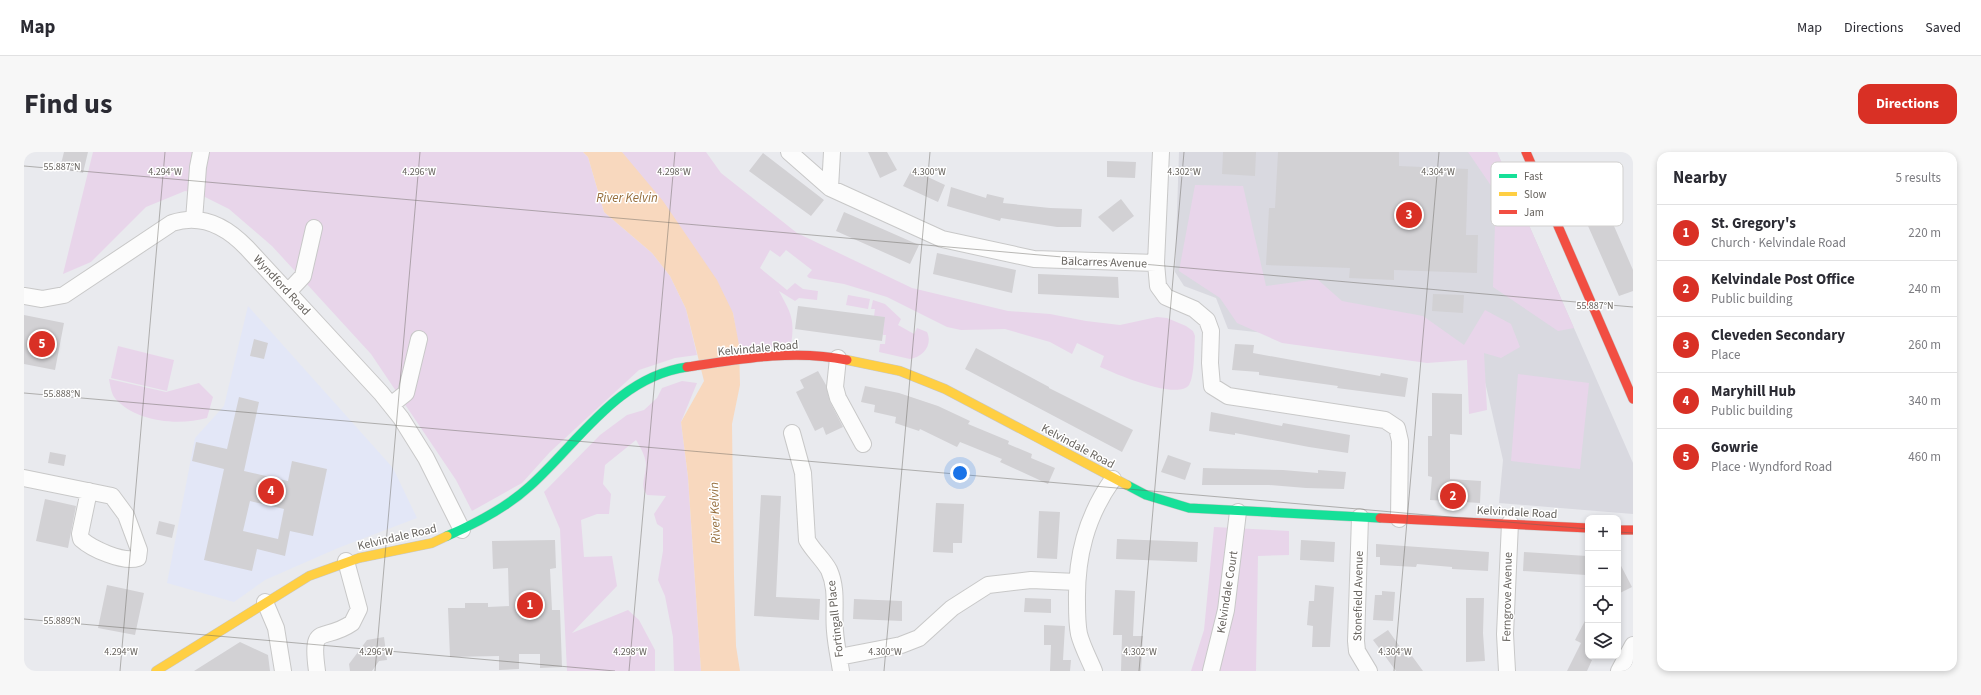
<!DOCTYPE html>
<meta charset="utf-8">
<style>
:root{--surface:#fff;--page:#f7f7f7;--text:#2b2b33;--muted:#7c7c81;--line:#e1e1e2;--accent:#d93025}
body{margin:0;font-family:"Source Sans 3",sans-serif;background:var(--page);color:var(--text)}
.controls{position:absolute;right:12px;bottom:12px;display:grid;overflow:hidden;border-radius:8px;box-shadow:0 2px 6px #0003}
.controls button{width:36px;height:36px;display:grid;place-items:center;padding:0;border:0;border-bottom:1px solid var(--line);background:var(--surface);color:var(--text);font:20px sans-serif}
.you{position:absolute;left:936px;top:321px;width:14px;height:14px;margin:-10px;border:3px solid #fff;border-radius:50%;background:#1a73e8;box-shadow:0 0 0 6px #1a73e833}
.badge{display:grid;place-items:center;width:26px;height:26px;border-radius:50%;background:var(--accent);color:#fff;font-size:13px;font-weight:700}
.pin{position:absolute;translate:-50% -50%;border:2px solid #fff;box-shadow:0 1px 4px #0006}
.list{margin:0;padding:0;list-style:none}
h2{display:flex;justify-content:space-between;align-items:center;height:52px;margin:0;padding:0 16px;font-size:17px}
h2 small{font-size:13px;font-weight:400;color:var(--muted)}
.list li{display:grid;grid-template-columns:26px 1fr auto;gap:12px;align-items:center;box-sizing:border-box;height:56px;padding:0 16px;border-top:1px solid var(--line)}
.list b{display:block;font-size:15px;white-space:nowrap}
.list p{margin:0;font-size:13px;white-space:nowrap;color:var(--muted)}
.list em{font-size:13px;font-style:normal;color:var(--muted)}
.icon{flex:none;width:22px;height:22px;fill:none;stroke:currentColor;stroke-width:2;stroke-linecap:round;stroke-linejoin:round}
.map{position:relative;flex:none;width:1609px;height:519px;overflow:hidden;border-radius:12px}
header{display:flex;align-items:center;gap:24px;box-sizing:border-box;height:56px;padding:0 20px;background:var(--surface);border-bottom:1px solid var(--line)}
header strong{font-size:19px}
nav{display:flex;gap:22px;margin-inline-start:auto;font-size:14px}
.intro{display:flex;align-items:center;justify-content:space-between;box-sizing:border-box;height:96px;padding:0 24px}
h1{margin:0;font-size:28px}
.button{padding:10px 18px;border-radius:12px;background:var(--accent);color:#fff;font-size:14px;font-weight:700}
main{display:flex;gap:24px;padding:0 24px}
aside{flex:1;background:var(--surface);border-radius:12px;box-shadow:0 2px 6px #0003}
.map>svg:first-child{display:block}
</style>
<header>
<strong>Map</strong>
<nav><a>Map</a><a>Directions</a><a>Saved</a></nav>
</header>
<div class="intro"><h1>Find us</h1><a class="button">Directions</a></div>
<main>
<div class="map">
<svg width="1609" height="519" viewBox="0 0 1609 519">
<rect width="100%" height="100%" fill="#e9eaee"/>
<path fill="#e3e7f7" d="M 224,154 L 369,316 L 393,366 L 314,396 L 241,428 L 210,450 L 143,431 L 171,286 L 200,254 Z"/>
<path fill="#d9d9e0" d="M 1155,0 L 1473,0 L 1609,311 L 1609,362 L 1475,351 L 1479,308 L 1455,204 L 1204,177 L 1192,146 L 1160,134 L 1151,120 Z"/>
<path fill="#e8d5ea" d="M 69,0 L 559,0 L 564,5 L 580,60 L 628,101 L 646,124 L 662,157 L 673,203 L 651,206 L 615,218 L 526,300 L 498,331 L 448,359 L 432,328 L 347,202 L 248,94 L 205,57 L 175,42 L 161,39 L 122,55 L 67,110 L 39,122 Z
M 598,0 L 682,0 L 697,21 L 773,81 L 888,136 L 984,159 L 1026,162 L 1062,169 L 1096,173 L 1133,165 L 1143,166 L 1162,174 L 1169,179 L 1171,184 C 1170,195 1171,224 1165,233 C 1153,249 1090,221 1076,215 L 1080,204 L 1053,191 L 1048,202 L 1026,190 L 981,177 L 937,178 L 923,175 L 863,145 L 820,132 L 785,126 L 783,124 L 788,118 L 762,98 L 756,105 L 746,98 L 736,116 L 763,138 L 771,131 L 779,137 L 794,139 L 793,148 L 775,146 L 771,149 L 755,139 C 767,162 771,166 767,193 L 715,199 L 709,161 Z
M 1444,0 L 1473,0 L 1550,176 L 1534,179 L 1469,135 L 1472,41 Z
M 1171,33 L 1219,34 L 1242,134 L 1293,127 L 1318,149 L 1399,164 L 1440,193 L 1461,158 L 1487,172 L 1496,195 L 1477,206 L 1460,201 L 1463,258 L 1445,262 L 1443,208 L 1403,211 L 1258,191 L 1213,171 L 1196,146 L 1155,119 Z
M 824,143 L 846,147 L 844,157 L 822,153 Z
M 849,148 L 861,152 L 877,167 L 874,173 L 890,182 L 893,176 L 903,180 C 909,193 899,205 886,207 L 855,200 L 856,192 L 861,192 L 862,183 L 859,183 L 860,165 L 850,164 L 851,157 L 847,157 Z
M 94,194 L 150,208 L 143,239 L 87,226 Z
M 1494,222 L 1565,231 L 1556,317 L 1487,309 Z
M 85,227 L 142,240 L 175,231 L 189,245 L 183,266 C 154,274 110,270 90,245 C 87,240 86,232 85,227 Z
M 658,229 L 673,231 L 657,270 L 664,325 L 677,519 L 650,519 L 649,485 L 641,444 L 634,428 L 639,399 L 639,376 L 633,372 L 630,362 L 642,344 L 623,343 C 616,334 621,326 622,315 C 623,306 616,295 612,288 L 581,313 L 579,332 L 587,342 L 585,362 L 573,362 L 557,368 L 560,405 L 588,404 L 593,434 L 548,481 L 604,458 L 615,468 L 631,498 L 631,519 L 543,519 L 536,377 L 520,340 L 576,283 L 603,263 L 620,258 L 633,246 L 638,236 Z
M 1190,375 L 1265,379 L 1265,403 L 1234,404 L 1232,519 L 1167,519 L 1180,478 Z"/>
<path fill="#f8d8be" d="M 559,0 L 598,0 L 639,49 L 693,128 L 709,161 L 715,193 L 716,233 L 708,272 L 710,424 L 712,494 L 716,519 L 677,519 L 664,325 L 657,270 L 680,229 L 662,157 L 646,124 L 628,101 L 580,60 L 564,5 Z"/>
<path fill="#d2d1d4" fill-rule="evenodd" d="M 40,0 L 64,0 L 59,21 L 36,16 Z
M 844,0 L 863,0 L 873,18 L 856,26 Z
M 1199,0 L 1232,0 L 1231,24 L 1198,22 Z
M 1254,0 L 1375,0 L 1375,14 L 1444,17 L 1442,83 L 1454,83 L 1453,121 L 1370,118 L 1370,128 L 1325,126 L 1326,116 L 1242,113 L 1245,56 L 1251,56 Z
M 739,1 L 800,48 L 787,64 L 725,19 Z
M 1083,9 L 1112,10 L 1111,26 L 1083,25 Z
M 887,19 L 891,19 L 921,33 L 914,50 L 879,34 Z
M 1571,30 L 1609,118 L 1609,139 L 1595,144 L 1549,40 Z
M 927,35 L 962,46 L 963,42 L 980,46 L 979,51 L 1026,56 L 1058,57 L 1057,75 L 1033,75 L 977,66 L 976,69 L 947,61 L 923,54 Z
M 1097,47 L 1110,64 L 1089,80 L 1074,65 Z
M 820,60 L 895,93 L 886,112 L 812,79 Z
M 913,101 L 992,118 L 988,141 L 909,122 Z
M 1014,122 L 1094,125 L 1095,146 L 1014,142 Z
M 1409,142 L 1440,143 L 1439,161 L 1408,159 Z
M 774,154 L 861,165 L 858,189 L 771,177 Z
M 0,163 L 40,171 L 31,218 L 0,212 Z
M 230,187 L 244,191 L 240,207 L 226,204 Z
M 1211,192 L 1230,193 L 1229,201 L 1356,224 L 1357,221 L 1384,226 L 1381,245 L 1313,236 L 1314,234 L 1235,223 L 1235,220 L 1208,218 Z
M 952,196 L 1025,235 L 1025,236 L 1109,278 L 1098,300 L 941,217 Z
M 794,219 L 802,233 L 806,250 L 819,275 L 802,283 L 799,275 L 791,279 L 772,240 L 780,236 L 776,228 Z
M 841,234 L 875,241 L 914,254 L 946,269 L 944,272 L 985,289 L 984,292 L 1008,302 L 1007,306 L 1031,316 L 1024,332 L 976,310 L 978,307 L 936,290 L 933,295 L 896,277 L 895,279 L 871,271 L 872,265 L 850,260 L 851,253 L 837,250 Z
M 1408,241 L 1438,242 L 1438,283 L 1426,282 L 1426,327 L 1457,329 L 1456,351 L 1406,348 L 1408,325 L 1404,324 L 1404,284 L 1408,284 Z
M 215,245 L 235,250 L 220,319 L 264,329 L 268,309 L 303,317 L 289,384 L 266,379 L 261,404 L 233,397 L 228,419 L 180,408 L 200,317 L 168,309 L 172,290 L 203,297 ZM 226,349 L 260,357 L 254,387 L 219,379 Z
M 1187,260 L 1258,274 L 1259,271 L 1326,283 L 1324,301 L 1285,295 L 1211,281 L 1211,283 L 1185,279 Z
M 26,300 L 42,303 L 40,314 L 24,311 Z
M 1144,303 L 1167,311 L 1161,328 L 1137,320 Z
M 1179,316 L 1259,318 L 1294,321 L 1294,318 L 1322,320 L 1320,337 L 1282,336 L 1245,333 L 1178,333 Z
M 737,343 L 757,344 L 752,445 L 796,447 L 795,468 L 730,464 Z
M 21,347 L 52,354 L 44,396 L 12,389 Z
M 912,351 L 940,352 L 938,391 L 929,391 L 929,401 L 909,400 Z
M 1015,359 L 1036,360 L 1033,407 L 1013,406 Z
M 135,369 L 151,373 L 148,386 L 132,382 Z
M 1093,387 L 1174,390 L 1173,410 L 1092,407 Z
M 531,388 L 532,416 L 526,417 L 528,458 L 536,458 L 538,515 L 516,516 L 516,502 L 495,502 L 495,517 L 475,518 L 475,504 L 426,505 L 424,456 L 441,456 L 441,451 L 464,451 L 464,455 L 485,454 L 484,416 L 469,417 L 468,389 Z
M 1277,388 L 1311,390 L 1310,410 L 1276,408 Z
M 1352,392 L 1465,400 L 1464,419 L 1428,417 L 1428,415 L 1393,412 L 1392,415 L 1356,413 L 1356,405 L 1352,405 Z
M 1500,400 L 1563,404 L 1562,423 L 1499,419 Z
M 1594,408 L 1608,435 L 1594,442 Z
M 83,433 L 120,441 L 111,483 L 74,476 Z
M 1291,433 L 1310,435 L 1306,495 L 1288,495 L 1289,474 L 1283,473 L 1285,449 L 1290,449 Z
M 1091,438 L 1111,439 L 1109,484 L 1119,484 L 1117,519 L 1097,519 L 1098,483 L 1089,483 Z
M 1358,439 L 1371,440 L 1369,469 L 1349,468 L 1351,443 L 1358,443 Z
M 1001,446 L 1027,447 L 1027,461 L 1000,460 Z
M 1442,446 L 1460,446 L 1459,481 L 1461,509 L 1442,510 Z
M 830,447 L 878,449 L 878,469 L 829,467 Z
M 1564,463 L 1564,506 L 1568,508 L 1563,519 L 1543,519 L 1557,491 L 1551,488 Z
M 1020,473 L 1041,474 L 1039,508 L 1047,508 L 1046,519 L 1026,519 L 1027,493 L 1020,493 Z
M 1364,478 L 1384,506 L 1388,504 L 1399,519 L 1372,519 L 1349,488 Z
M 360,485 L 363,508 L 355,509 L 348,519 L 326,519 L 325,512 L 343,488 Z
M 216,490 L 244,503 L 246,519 L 170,519 Z"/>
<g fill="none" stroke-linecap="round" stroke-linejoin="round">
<g stroke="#c8c8c8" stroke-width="18">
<path id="street" d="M 765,0 L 806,36 L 918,87 L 1010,107 L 1132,111
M 1137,0 L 1132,111 L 1134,134 L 1142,145 L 1170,157 L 1183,168 L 1187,179 L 1186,211 L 1188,234 L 1204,244 L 1361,268 L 1373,276 L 1376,289 L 1375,367
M 806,36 L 808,0
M 170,68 L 174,15 L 177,0
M 264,140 L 279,124 L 290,76
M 0,144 L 18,147 L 40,143 L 148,71 C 178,61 203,75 223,96 L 357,241 L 377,266 L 402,306 L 438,378
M 814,206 L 811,235 L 814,246 L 839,292
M 367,253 L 382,241 L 395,187
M 768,281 L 779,321 L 783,388 C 789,399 799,407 805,418 C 814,438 809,458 811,479 C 812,493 815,506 817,519
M 0,326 L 88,344 L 102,363 L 115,398 L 114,406 C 99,411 68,397 57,387 L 56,382 L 65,339
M 1336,365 L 1332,489 L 1333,499 L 1345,519
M 241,450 L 252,476 L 259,519
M 815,505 L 877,493 L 895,486 L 928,456 L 964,433 L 1007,428 L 1053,430
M 293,519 C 286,469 299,491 328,471 L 335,457 L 322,409
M 1070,519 C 1065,507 1058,494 1055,482 C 1053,472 1053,461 1053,451 C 1052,405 1062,365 1089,327
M 1187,519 L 1202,458 L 1214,360
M 1483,519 L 1481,482 L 1486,371
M 1595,519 L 1609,493"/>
</g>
<g stroke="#c7c7c7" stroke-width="10">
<path id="fast" d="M 1103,333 L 1122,343 L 1165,356 L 1356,366
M 423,384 C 453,371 482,356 506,334 C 555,290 593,225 663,215"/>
</g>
<g stroke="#c7c7c7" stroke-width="10">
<path id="slow" d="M 823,208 L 876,219 L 921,237 L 1103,333
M 132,519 L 285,424 L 335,406 L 408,391 L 423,384"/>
</g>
<g stroke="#c7c7c7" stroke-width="10">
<path id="jam" d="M 1502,0 L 1609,247
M 663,215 C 715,207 771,197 823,208
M 1356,366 L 1564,376
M 1594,378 L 1609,378"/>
</g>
<use href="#street" stroke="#fcfcfc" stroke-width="16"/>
<use href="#fast" stroke="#16e098" stroke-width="9"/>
<use href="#slow" stroke="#ffcf43" stroke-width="9"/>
<use href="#jam" stroke="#f24e42" stroke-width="9"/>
</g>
<path fill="none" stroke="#67635e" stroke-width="1" stroke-opacity="0.45" d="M 0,14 L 1609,155M 0,241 L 1564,377M 1594,380 L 1609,381M 0,467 L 591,519M 96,519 L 141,0M 351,519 L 396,0M 605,519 L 651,0M 860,519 L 906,0M 1115,519 L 1160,0M 1370,519 L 1415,0"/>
<g text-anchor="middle" stroke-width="3" stroke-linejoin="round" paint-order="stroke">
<g font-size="12" fill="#67635e" stroke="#fff">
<text transform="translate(1080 110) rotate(2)" y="4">Balcarres Avenue</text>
<text transform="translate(258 133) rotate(47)" y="4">Wyndford Road</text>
<text transform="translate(734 196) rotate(-5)" y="4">Kelvindale Road</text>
<text transform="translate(1054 294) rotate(28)" y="4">Kelvindale Road</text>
<text transform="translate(1493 360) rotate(3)" y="4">Kelvindale Road</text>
<text transform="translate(373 385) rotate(-13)" y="4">Kelvindale Road</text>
<text transform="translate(1203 440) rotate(-81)" y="4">Kelvindale Court</text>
<text transform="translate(1334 444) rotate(-89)" y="4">Stonefield Avenue</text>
<text transform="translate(1483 445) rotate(-89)" y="4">Ferngrove Avenue</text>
<text transform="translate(811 467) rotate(-96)" y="4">Fortingall Place</text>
</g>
<g font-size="13" font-style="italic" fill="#966e3c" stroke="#fff">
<text x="603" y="50">River Kelvin</text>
<text transform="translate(690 361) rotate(-92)" y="5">River Kelvin</text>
</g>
</g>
<rect x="1467" y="10" width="132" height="64" rx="6" fill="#fff" stroke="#d1d0cf" stroke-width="1"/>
<rect x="1475" y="22" width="18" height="4" fill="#16e098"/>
<rect x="1475" y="40" width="18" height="4" fill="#ffcf43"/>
<rect x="1475" y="58" width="18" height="4" fill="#f24e42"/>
<g font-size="11" fill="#67635e">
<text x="1500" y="28">Fast</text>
<text x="1500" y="46">Slow</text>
<text x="1500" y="64">Jam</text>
</g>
<g font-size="10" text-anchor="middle" fill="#67635e" stroke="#fff" stroke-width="3" stroke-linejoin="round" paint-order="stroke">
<text x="38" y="18">55.887°N</text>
<text x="141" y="23">4.294°W</text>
<text x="395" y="23">4.296°W</text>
<text x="650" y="23">4.298°W</text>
<text x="905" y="23">4.300°W</text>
<text x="1160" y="23">4.302°W</text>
<text x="1414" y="23">4.304°W</text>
<text x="1571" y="157">55.887°N</text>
<text x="38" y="245">55.888°N</text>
<text x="38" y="472">55.889°N</text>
<text x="97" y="503">4.294°W</text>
<text x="352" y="503">4.296°W</text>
<text x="606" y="503">4.298°W</text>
<text x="861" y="503">4.300°W</text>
<text x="1116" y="503">4.302°W</text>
<text x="1371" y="503">4.304°W</text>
</g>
</svg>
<div class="controls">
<button>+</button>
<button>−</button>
<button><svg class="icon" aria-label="locate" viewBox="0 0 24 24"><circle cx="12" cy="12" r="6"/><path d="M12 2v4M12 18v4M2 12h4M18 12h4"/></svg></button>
<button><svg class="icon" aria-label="layers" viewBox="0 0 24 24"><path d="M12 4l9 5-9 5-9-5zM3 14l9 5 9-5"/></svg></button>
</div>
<div class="you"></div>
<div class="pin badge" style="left:506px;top:453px">1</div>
<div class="pin badge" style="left:1429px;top:344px">2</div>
<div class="pin badge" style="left:1385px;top:63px">3</div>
<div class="pin badge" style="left:247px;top:339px">4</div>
<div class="pin badge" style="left:18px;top:192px">5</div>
</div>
<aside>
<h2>Nearby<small>5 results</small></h2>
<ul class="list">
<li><span class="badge">1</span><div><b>St. Gregory's</b><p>Church · Kelvindale Road</p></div><em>220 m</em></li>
<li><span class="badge">2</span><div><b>Kelvindale Post Office</b><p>Public building</p></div><em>240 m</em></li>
<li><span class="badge">3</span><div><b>Cleveden Secondary</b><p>Place</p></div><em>260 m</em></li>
<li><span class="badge">4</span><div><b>Maryhill Hub</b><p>Public building</p></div><em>340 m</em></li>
<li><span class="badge">5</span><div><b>Gowrie</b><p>Place · Wyndford Road</p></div><em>460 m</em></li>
</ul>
</aside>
</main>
